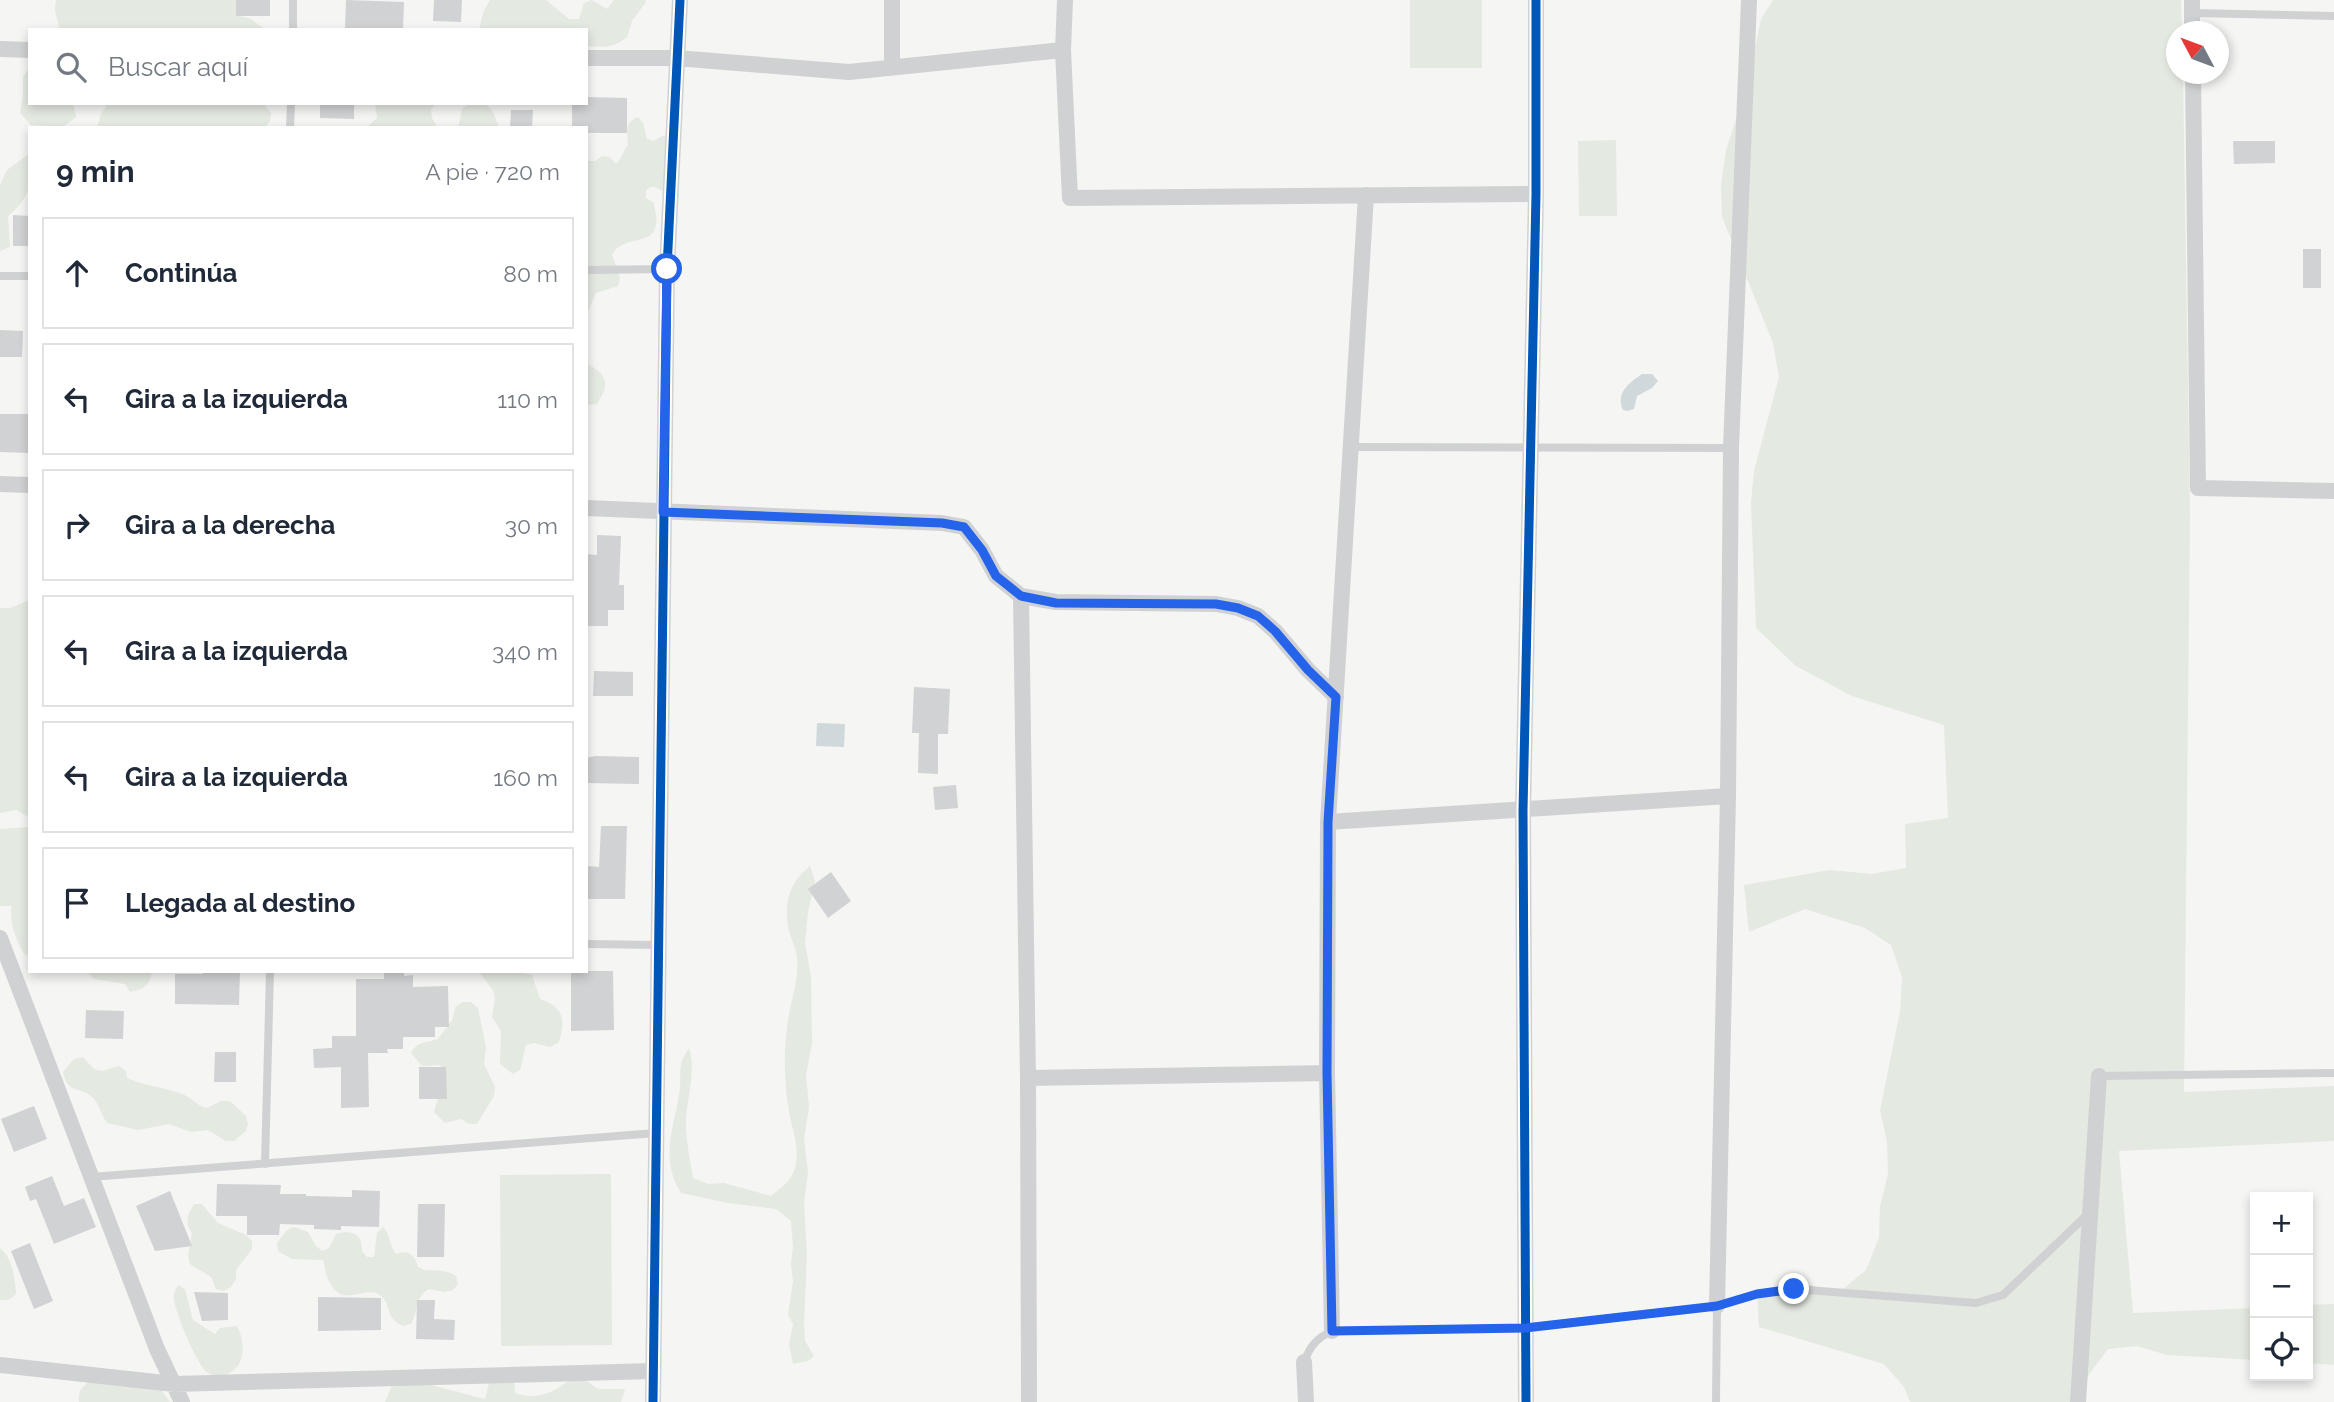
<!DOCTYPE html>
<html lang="es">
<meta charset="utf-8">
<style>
:root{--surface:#fff;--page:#f2f2f3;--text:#1f2937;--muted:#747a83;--line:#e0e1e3}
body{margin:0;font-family:Raleway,sans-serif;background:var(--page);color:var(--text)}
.controls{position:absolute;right:21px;bottom:21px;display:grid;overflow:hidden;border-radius:0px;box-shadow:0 4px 10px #0003}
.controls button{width:63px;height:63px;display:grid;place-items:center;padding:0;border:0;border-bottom:2px solid var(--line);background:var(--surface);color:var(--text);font:35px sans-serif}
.compass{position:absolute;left:2166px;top:21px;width:63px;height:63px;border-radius:50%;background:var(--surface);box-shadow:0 4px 10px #0003;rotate:311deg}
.stop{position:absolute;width:21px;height:21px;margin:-16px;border:5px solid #2563eb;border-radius:50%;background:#fff}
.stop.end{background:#2563eb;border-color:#fff;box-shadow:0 2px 7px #0008}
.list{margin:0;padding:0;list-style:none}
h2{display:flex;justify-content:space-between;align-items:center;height:91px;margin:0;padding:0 28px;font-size:30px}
h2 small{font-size:23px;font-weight:400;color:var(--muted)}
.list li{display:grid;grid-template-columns:46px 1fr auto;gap:21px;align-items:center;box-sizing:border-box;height:112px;margin:0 14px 14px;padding:0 14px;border:2px solid var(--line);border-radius:0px}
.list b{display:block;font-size:26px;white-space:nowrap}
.list em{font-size:23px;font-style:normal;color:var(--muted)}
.icon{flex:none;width:38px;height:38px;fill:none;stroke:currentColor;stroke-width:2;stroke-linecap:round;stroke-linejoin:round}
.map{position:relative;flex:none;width:2334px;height:1402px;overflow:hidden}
.search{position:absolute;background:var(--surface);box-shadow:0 4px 10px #0003;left:28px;top:28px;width:560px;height:77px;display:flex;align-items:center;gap:18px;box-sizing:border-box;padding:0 24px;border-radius:0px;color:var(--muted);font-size:26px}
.panel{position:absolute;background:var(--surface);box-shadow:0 4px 10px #0003;left:28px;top:126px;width:560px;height:847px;border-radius:0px}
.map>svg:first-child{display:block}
</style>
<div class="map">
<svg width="2334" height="1402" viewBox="0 0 2334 1402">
<rect width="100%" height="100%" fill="#f5f5f3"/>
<path fill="#e4e9e1" d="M 56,0 L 238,0 L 236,15 L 251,19 L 263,28 L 60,30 L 55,10 Z
M 490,0 L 546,0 L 569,19 L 579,19 L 584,3 L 592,0 L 607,9 L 614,0 L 645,0 L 646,2 L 632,21 L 627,37 C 611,49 606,47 586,46 L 586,30 L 479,30 L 483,13 Z
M 1410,0 L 1482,0 L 1482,68 L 1410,68 Z
M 1773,0 L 2181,0 L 2182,31 L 2176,32 L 2176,74 L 2183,74 L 2190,514 L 2184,1092 L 2334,1086 L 2334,1141 L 2119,1151 L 2133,1313 L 2255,1308 L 2255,1360 L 2167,1355 L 2137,1346 L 2108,1349 L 2088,1376 L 2078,1402 L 1910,1402 L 1904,1387 L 1884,1364 L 1759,1327 L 1757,1294 L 1808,1285 L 1841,1291 L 1866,1270 L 1879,1238 L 1880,1206 L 1888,1174 L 1887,1142 L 1880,1110 L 1900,1012 L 1902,977 L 1891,945 L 1865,928 L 1805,909 L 1749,932 L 1744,885 L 1830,870 L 1872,874 L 1906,868 L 1905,824 L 1948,818 L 1944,725 L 1852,696 L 1796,666 L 1756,628 L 1751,503 L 1754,471 L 1779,377 L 1773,343 L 1722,217 L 1721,185 L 1726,150 L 1748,83 L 1761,19 Z
M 30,66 L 30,103 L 73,103 L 76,117 L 63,127 L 31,125 L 20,113 L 23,96 L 23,77 Z
M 108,103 L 263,103 L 271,113 L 270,121 L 265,128 L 97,128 L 101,114 Z
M 375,103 L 436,103 L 431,110 L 432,118 L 438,128 L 366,128 L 377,118 Z
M 470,103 C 492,103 492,108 499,128 L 458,128 L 462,109 Z
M 638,117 L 643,123 L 647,139 L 654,141 L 662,136 L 670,135 L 679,149 L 663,165 L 669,171 L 667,193 L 653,186 L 646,190 L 646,198 L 653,202 C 669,254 625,229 612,255 L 620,278 L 618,286 L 596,293 L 586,316 L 586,161 L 595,161 L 602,156 L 610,157 L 616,164 C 622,158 623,151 628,145 C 627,131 625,122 638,117 Z
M 1616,140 L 1617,216 L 1579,216 L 1578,141 Z
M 30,153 C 30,184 33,195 8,216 L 10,247 L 0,251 L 0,185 L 7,170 Z
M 586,364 C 608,373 610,385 597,404 L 586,405 Z
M 30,600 L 30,818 L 16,810 L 0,813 L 0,608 L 10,608 Z
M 30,827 L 30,906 L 27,907 L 30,909 L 30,954 L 25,955 C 17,944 8,919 12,906 L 0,906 L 0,829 Z
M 810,866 L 815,881 L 808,912 L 805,944 L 811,976 L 812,1043 L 806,1075 L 809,1107 L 804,1139 L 808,1172 L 804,1204 L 807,1254 L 804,1324 L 805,1341 L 814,1356 L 808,1361 L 793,1364 L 789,1345 L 793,1324 L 788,1315 L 793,1281 L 791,1263 L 793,1247 L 791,1221 L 776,1209 L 728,1203 L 681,1193 C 660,1159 673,1131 679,1095 C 683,1074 675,1068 689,1048 C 697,1073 685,1102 686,1129 C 687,1145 690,1162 693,1178 L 708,1184 L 724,1183 L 771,1196 C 780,1189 792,1180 795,1168 C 799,1149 795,1139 791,1121 C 784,1090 783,1052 788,1020 C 791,1001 799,978 797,958 C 796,947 790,937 788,927 C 784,901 790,882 810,866 Z
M 87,971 L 152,971 C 151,985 143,990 130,992 L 125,984 L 94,979 Z
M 478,971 L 516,971 L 532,975 L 540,999 C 563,1007 566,1018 559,1042 L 550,1047 L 534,1043 L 526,1045 L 520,1070 L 513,1074 L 500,1064 L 501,1031 L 492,1017 L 495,998 L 493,990 Z
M 463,1002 L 471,1002 L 478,1008 L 486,1048 L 484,1064 L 495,1087 L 494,1096 L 477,1124 L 469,1124 L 461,1119 L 445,1123 L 434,1112 C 438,1096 446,1082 440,1065 L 422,1066 L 411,1053 C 418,1041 426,1043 438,1039 L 452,1020 L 456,1006 Z
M 83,1057 L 94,1069 L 102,1071 L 119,1066 L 126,1071 L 127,1078 C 145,1086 164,1087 182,1094 C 192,1097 196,1106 207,1108 L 221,1101 L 230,1101 L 246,1116 L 248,1124 L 246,1131 L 234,1141 L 226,1141 L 208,1130 L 191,1132 L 169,1124 L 138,1130 L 107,1123 C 101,1115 100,1104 92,1097 C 80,1085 68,1096 63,1072 L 74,1059 Z
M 611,1174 L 612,1345 L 501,1346 L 500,1175 Z
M 194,1204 L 202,1204 L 218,1223 L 246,1235 L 252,1241 L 252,1249 L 236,1270 L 236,1279 L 231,1287 L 224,1291 L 216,1289 L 211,1277 L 190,1264 L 188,1256 L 192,1233 C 184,1221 188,1215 194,1204 Z
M 294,1227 L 308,1232 L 316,1246 L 322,1251 L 329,1248 L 336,1234 C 351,1229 363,1234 362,1251 L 367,1257 L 374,1257 L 377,1233 L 383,1227 C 391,1235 389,1245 396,1254 C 408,1249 415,1255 418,1267 C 430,1274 440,1266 456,1276 L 458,1284 L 453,1290 L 445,1292 L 429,1289 C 414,1297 419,1311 411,1324 L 403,1326 C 383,1316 393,1306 381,1296 C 366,1283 343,1311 329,1281 C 325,1275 326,1267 323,1260 L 292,1259 L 278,1251 L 277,1243 L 287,1230 Z
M 0,1248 C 13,1259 15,1278 16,1294 C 11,1299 7,1301 0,1300 Z
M 178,1285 L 185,1289 L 193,1320 L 215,1334 L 220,1328 L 237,1326 C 246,1343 246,1370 224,1375 C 218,1376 213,1376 208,1373 C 197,1366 176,1314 174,1300 C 173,1294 175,1290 178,1285 Z
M 2334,1304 L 2334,1365 L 2308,1363 L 2308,1305 Z
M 513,1367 L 515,1393 C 539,1402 559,1390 577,1374 L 598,1389 L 625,1389 L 621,1402 L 385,1402 L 391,1388 L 406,1370 L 431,1385 L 485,1399 L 489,1383 Z
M 95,1379 L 157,1384 L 170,1402 L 79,1402 C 78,1388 83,1385 95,1379 Z"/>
<path fill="#cfd8db" d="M 1642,374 L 1652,374 L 1658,381 L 1652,388 L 1637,396 L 1634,409 L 1627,411 L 1623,410 C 1615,393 1629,383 1642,374 Z
M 817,723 L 845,724 L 844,747 L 816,746 Z"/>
<path fill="#d1d2d3" d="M 236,0 L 270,0 L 270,16 L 236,16 Z
M 346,0 L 404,2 L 403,30 L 345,30 Z
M 434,0 L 462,0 L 461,22 L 433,21 Z
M 586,97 L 627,98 L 627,133 L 586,133 L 586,128 L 572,128 L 572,103 L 586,103 Z
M 320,103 L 354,103 L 354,119 L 320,118 Z
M 511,110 L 533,110 L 532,128 L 510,128 Z
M 2233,141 L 2275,141 L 2275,163 L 2234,164 Z
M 13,215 L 30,216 L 30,246 L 13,246 Z
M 2303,249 L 2321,249 L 2321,288 L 2303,288 Z
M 0,330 L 23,331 L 22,357 L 0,357 Z
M 0,414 L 30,414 L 30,453 L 0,452 Z
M 597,535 L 621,536 L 619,585 L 624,585 L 624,610 L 608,610 L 608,626 L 588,626 L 586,554 L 597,555 Z
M 594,671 L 633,672 L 633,696 L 593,696 Z
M 914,687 L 950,689 L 948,734 L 938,734 L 938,774 L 918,773 L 919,733 L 912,733 Z
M 596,756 L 639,757 L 639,784 L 586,783 L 586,758 Z
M 956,785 L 958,808 L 935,810 L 933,787 Z
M 601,826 L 627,826 L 625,899 L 586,899 L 586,866 L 599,867 Z
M 831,872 L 851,901 L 828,918 L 808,889 Z
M 203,971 L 240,971 L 239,1005 L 175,1004 L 175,974 L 203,974 Z
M 384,971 L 404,971 L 404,976 L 413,975 L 413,987 L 448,986 L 449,1027 L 435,1027 L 435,1037 L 403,1037 L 403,1049 L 387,1049 L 388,1053 L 368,1053 L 369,1107 L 341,1108 L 341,1067 L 314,1068 L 313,1049 L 332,1048 L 332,1036 L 356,1036 L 356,979 L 384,979 Z
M 571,971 L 613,971 L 614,1030 L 571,1031 Z
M 86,1010 L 124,1011 L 123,1039 L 85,1038 Z
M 215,1052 L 236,1052 L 236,1082 L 214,1082 Z
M 419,1067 L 446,1067 L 447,1099 L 419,1099 Z
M 34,1106 L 47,1139 L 14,1152 L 1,1119 Z
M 52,1176 L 64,1206 L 84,1198 L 96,1227 L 54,1244 L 36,1199 L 30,1201 L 25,1187 Z
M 217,1184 L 281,1185 L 280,1194 L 306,1194 L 306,1196 L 352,1197 L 352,1190 L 380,1191 L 379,1227 L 341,1226 L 341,1230 L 314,1229 L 314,1225 L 280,1224 L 279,1235 L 247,1235 L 247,1216 L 216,1216 Z
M 170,1191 L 192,1246 L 155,1251 L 136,1206 Z
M 418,1204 L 445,1204 L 444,1257 L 417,1257 Z
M 30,1243 L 53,1301 L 34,1309 L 11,1251 Z
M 194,1292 L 228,1293 L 228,1320 L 202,1321 Z
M 318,1297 L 381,1298 L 381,1330 L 318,1331 Z
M 417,1300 L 435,1300 L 434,1319 L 455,1320 L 454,1340 L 416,1339 Z"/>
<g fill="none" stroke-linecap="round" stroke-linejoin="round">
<path stroke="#d0d1d2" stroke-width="8" d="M 2192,13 L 2334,16
M 293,30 L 293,0
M 290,128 L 291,103
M 586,270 L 667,269
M 0,276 L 30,276
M 1351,447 L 1731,448
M 586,944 L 658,945
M 2099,1076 L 2334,1073
M 265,1164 L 270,971
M 91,1177 L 656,1133
M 1304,1362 C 1310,1346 1317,1338 1332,1331 L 1525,1328 L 1717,1306 L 1757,1294 L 1794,1289 L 1976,1303 L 2003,1295 L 2088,1214
M 1716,1402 L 1717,1306"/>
<path stroke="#d0d1d2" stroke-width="16" d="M 892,0 L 892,67
M 1065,0 L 1063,50 L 1070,198 L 1536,194
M 2192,0 L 2192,32
M 0,49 L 30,50
M 586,58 L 676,58 L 849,72 L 1063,50
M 2193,74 L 2198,488 L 2334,491
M 0,484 L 30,485
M 586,508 L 942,523 L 964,527 L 982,550 L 996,576 L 1021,596 L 1056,602 L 1216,604 L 1238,608 L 1258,616 L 1275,631 L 1308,670 L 1336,697
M 1021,596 L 1028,1078 L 1029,1402
M 1328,822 L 1728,796
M 0,938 L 157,1349 L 182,1402
M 1028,1078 L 1327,1073
M 1717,1306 L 1728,796 L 1731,448 L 1749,0
M 1332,1331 L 1327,1073 L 1328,822 L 1366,195
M 1304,1362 L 1306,1402
M 0,1365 L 174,1384 L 653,1371
M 653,1402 L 667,269 L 680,0
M 1526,1402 L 1523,811 L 1536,194 L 1536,0
M 2078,1402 L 2099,1076"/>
<g stroke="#fff" stroke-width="13">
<path id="cycleway" d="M 653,1402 L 667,269 L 680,0
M 1526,1402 L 1523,811 L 1536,194 L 1536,0"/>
</g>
<use href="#cycleway" stroke="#0057b8" stroke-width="9"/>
</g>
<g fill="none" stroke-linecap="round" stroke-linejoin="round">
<path stroke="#2563eb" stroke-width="9" d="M 667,269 L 663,512 L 942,523 L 964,527 L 982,550 L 996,576 L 1021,596 L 1056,603 L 1216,604 L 1238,608 L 1258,616 L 1275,631 L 1308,670 L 1336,697 L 1328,822 L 1327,1073 L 1332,1331 L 1525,1328 L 1717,1306 L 1757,1294 L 1794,1289"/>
</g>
</svg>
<div class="controls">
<button>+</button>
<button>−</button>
<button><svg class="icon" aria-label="locate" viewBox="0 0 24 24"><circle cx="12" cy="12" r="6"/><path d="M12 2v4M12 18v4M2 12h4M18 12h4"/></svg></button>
</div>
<svg class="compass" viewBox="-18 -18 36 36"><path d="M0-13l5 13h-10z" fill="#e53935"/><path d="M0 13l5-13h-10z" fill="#747a83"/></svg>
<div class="stop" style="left:667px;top:269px"></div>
<div class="stop end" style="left:1794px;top:1289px"></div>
<div class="search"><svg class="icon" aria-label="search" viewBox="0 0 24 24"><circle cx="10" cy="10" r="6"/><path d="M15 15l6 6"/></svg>Buscar aquí</div>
<section class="panel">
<h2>9 min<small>A pie · 720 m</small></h2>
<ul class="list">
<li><svg class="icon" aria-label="ahead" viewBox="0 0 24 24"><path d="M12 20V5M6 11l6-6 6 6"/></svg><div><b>Continúa</b></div><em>80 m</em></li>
<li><svg class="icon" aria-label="left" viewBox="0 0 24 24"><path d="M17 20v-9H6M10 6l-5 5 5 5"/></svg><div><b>Gira a la izquierda</b></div><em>110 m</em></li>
<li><svg class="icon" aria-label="right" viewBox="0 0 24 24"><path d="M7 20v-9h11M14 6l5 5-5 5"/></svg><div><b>Gira a la derecha</b></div><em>30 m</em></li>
<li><svg class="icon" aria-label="left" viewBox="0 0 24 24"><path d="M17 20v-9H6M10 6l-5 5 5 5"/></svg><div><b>Gira a la izquierda</b></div><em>340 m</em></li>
<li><svg class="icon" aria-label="left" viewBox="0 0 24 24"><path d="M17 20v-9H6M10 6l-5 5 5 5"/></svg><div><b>Gira a la izquierda</b></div><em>160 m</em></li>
<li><svg class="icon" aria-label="arrive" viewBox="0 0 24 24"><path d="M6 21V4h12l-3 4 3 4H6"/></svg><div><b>Llegada al destino</b></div></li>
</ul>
</section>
</div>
